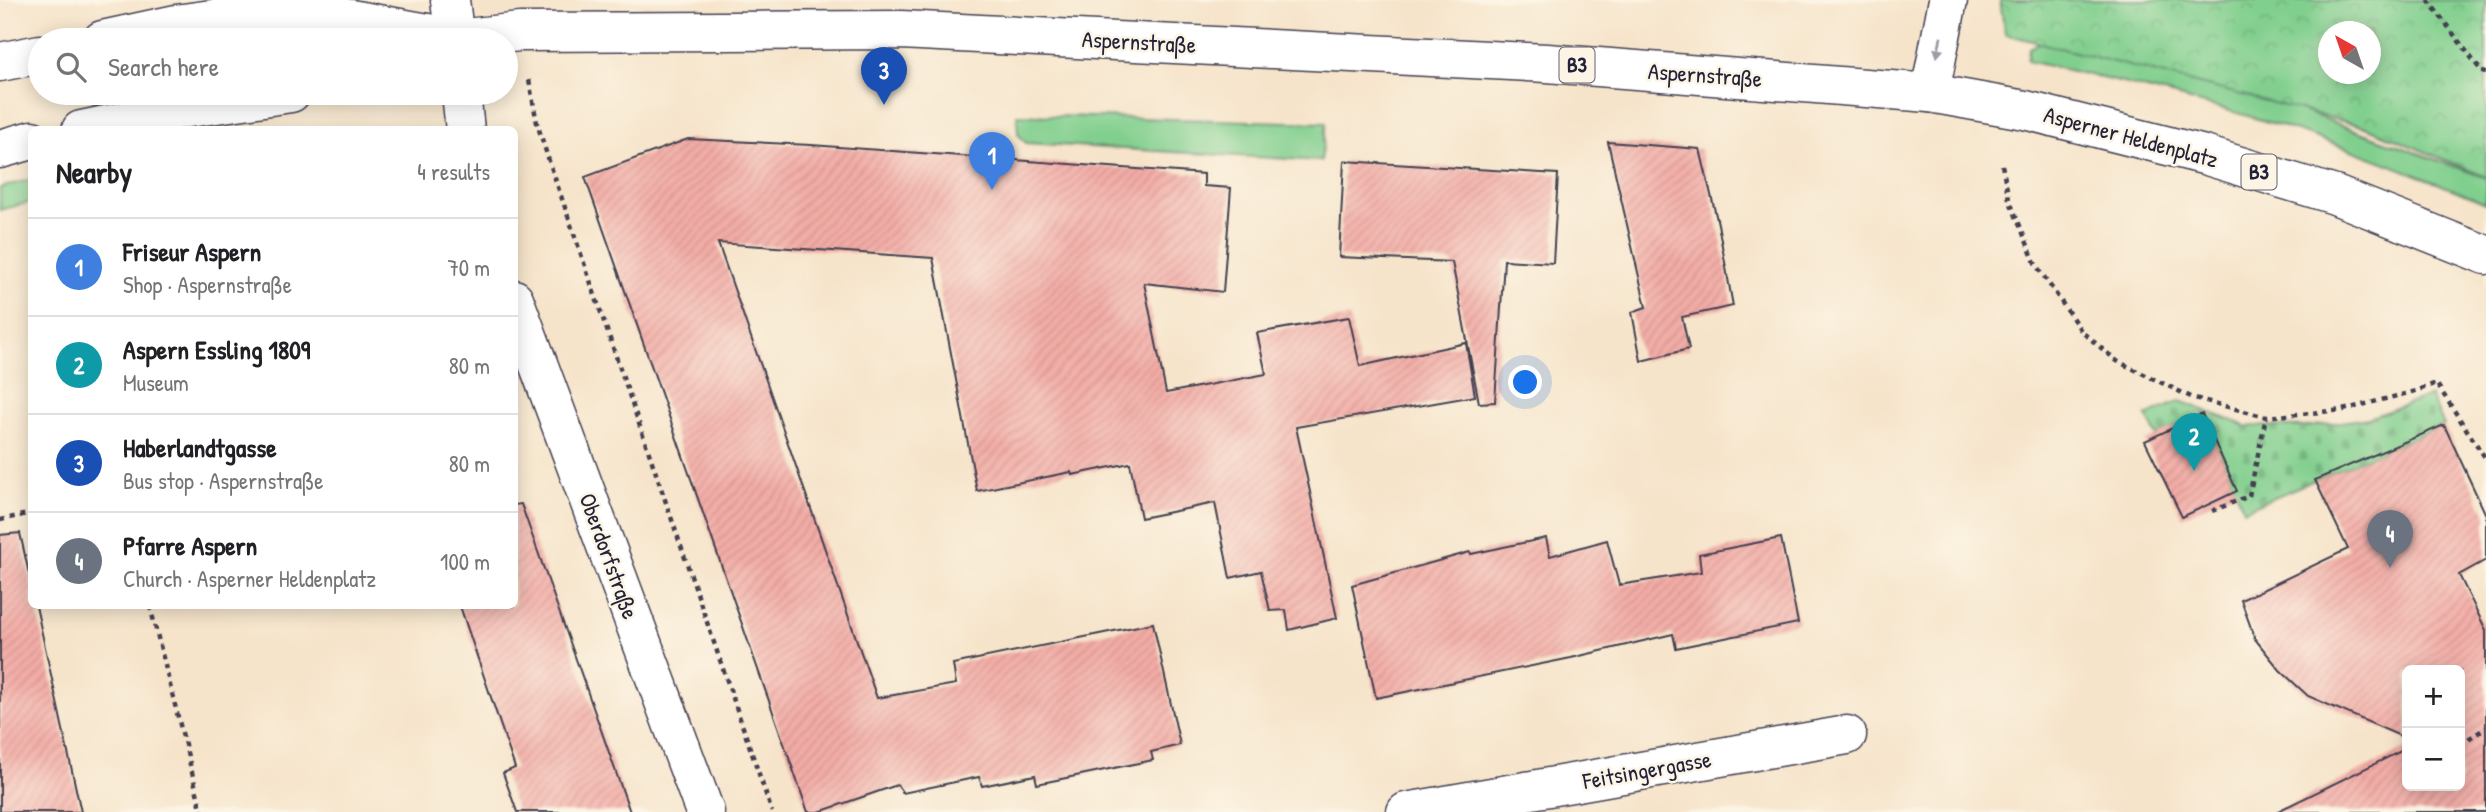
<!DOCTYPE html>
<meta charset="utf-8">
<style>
:root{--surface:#fff;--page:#f2f2f2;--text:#202124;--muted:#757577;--line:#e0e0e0;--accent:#b5179e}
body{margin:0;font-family:"Patrick Hand",sans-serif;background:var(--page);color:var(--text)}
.controls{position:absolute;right:21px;bottom:21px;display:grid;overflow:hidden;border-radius:10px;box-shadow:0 4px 18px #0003}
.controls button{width:63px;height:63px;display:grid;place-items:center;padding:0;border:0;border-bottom:2px solid var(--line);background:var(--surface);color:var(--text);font:35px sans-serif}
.compass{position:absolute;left:2318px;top:21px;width:63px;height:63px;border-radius:50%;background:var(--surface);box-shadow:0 4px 18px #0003;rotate:320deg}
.you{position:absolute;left:1526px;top:383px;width:24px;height:24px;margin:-18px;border:5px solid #fff;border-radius:50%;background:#1a73e8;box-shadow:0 0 0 10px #1a73e833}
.badge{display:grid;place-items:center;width:46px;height:46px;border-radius:50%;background:var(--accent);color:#fff;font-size:23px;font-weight:700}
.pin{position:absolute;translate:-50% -58px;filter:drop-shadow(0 2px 4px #0008)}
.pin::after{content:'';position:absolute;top:37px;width:24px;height:21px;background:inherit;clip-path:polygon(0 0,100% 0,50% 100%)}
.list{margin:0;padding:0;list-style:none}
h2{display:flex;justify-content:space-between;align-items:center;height:91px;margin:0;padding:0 28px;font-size:30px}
h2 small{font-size:23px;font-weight:400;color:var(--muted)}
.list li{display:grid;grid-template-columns:46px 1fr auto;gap:21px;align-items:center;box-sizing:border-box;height:98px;padding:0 28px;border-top:2px solid var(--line)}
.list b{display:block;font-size:26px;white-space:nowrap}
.list p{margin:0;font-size:23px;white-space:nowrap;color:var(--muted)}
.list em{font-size:23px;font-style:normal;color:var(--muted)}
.icon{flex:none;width:38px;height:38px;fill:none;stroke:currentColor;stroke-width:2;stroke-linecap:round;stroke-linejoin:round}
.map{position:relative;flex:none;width:2486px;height:812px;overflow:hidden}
.search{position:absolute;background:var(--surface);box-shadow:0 4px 18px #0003;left:28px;top:28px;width:490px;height:77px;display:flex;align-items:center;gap:18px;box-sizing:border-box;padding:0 24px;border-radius:38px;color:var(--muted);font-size:26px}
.panel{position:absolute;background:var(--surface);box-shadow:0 4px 18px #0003;left:28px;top:126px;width:490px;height:483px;border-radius:10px}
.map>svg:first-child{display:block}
</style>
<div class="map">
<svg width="2486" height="812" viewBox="0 0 2486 812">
<defs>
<pattern id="cemetery-stones" width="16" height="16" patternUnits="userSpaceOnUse" patternTransform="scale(1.75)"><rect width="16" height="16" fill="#81cf8e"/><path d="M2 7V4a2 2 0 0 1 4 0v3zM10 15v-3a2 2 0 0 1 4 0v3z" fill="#6fb17b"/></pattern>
<pattern id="park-crowns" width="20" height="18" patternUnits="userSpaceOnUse" patternTransform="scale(1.75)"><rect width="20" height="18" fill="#81cf8e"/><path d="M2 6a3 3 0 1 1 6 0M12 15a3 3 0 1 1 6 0" fill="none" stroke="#6fb17b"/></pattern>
<pattern id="building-hatch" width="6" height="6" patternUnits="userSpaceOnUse" patternTransform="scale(1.75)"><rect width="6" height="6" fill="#f3aca6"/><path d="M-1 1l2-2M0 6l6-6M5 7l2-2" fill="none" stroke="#d09490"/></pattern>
</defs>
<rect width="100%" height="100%" fill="#fcf5e5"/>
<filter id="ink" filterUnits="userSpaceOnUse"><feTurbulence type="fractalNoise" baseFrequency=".0143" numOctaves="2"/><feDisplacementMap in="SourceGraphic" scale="14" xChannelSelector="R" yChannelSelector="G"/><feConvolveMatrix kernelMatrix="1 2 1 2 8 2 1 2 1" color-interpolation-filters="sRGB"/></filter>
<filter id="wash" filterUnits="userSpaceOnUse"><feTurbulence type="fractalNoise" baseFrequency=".00686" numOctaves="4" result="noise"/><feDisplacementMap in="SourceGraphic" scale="28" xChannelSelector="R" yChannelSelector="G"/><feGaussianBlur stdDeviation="1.57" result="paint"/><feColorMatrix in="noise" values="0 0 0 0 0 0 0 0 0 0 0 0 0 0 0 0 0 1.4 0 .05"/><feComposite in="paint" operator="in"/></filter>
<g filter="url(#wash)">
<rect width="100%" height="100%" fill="#f6e4ca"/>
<path fill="#81cf8e" stroke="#527864" stroke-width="2" d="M 2042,41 L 2292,107 L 2486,178 L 2486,203 C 2415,174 2344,145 2271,123 C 2190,98 2109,79 2027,61 L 2029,48 Z
M 1017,115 L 1326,123 L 1321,161 L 1026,143 L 1018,134 Z
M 31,179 L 31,202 L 0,210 L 0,188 Z"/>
<path fill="url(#cemetery-stones)" stroke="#527864" stroke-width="2" d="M 2430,396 L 2444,425 L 2244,510 L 2207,423 L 2194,418 L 2157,436 L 2146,416 L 2180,401 L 2246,426 L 2307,427 L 2368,418 Z"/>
<path fill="url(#park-crowns)" stroke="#527864" stroke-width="2" fill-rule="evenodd" d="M 2000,0 L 2486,0 L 2486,177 L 2366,127 L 2005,34 ZM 2328,32 L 2370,32 L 2370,74 L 2328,74 Z"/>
<g id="blocks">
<path fill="url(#building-hatch)" d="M 688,139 L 811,145 L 1204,174 L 1204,186 L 1231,188 L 1223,292 L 1144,283 L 1166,393 L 1266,374 L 1257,333 L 1349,317 L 1360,366 L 1466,343 L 1475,396 L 1296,427 L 1337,618 L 1289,630 L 1286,610 L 1270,611 L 1261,571 L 1230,578 L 1215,503 L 1141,518 L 1130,463 L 1072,475 L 1071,472 L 977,491 L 933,258 L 718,243 L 877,698 L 956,684 L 953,664 L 1153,623 L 1180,745 L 1151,752 L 1153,760 L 1037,784 L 1035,775 L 982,786 L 979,777 L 903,793 L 897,785 L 819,812 L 808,812 L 585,177 Z
M 1608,142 L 1700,149 L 1718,224 L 1733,306 L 1682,317 L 1689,349 L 1641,361 L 1632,312 L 1646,307 Z
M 1344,161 L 1558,174 L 1553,263 L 1504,260 L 1495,402 L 1479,403 L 1452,262 L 1339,257 Z
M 2202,414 L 2237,491 L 2182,517 L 2145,441 Z
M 2444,425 L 2486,515 L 2486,560 L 2459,575 L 2486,630 L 2486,812 L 2276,812 L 2407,748 L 2407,786 L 2460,786 L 2460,670 L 2407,670 L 2407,739 L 2308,696 L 2280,670 L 2255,639 L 2241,600 L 2348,549 L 2315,480 Z
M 521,504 L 594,710 L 630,812 L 517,812 L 503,773 L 515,768 L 460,606 L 514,606 L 514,505 Z
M 20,533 L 32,587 L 32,606 L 36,606 L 81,812 L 0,812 L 0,535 Z
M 1546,538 L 1550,556 L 1607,540 L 1619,585 L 1701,572 L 1699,554 L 1781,538 L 1798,623 L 1676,648 L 1673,634 L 1571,658 L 1376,698 L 1352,585 L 1470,552 L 1471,554 Z"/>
</g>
</g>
<g filter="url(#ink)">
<use href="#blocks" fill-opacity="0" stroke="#423f50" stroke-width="2"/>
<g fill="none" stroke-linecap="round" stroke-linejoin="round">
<g stroke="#423f50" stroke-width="41">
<path id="minor" d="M 1930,93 L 1948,0
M 1406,812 L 1847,735"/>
</g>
<g stroke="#423f50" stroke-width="41">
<path id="tertiary" d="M 450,0 L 455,40
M 461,93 L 465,130
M 514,299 L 705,812"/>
</g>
<g stroke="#423f50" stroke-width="41">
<path id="primary" d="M 102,40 L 176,24 L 290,8 L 455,38
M 448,40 L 520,32 L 901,30 L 1547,63 L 1930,93 L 2025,110 L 2204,155 L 2335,195 L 2486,255
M 0,62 L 40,54
M 81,130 L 182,109 L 291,93
M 0,149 L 32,140"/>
</g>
<path stroke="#423f50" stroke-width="4.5" stroke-dasharray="5 5" stroke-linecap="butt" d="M 2428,0 L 2482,72 L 2486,73
M 529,80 L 537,123 L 547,155 L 772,812
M 2002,165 L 2009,199 L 2036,265 L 2082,332 L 2117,361 L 2191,397 L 2266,417 L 2343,410 L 2416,391 L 2436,383 L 2486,459
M 2212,511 L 2249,496 L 2266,417
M 0,520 L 32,513
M 150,606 L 202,812
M 2460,744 L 2486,728"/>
<use href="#minor" stroke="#fff" stroke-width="38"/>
<use href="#tertiary" stroke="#fff" stroke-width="38"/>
<use href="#primary" stroke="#fff" stroke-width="38"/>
</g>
<defs><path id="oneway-solid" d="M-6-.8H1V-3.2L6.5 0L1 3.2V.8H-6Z" transform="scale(1.75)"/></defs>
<use fill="#9c9ca7" href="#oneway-solid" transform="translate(1939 47) rotate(101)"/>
</g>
<g text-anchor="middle" stroke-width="5" stroke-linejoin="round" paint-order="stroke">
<g fill="#fcf5e5" stroke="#63616e" stroke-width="2">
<rect x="1559.5" y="47.5" width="35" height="35" rx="5"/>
<rect x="2241.5" y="154.5" width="35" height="35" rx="5"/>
</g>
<g font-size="21" font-weight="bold" fill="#22223b">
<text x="1577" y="72">B3</text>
<text x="2259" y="179">B3</text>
</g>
<g font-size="23" fill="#22223b" stroke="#fcf5e5">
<text transform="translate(1139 42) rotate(3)" y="8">Aspernstraße</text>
<text transform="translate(1705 75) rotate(4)" y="8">Aspernstraße</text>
<text transform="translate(2131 137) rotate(15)" y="8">Asperner Heldenplatz</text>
<text transform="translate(609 556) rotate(70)" y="8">Oberdorfstraße</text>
<text transform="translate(1647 770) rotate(-10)" y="8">Feitsingergasse</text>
</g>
</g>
</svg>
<div class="controls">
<button>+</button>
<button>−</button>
</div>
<svg class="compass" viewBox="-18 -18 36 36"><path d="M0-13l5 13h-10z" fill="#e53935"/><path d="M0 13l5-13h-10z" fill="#757577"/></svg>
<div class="you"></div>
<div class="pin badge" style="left:992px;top:190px;background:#3f7fe0">1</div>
<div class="pin badge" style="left:2194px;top:471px;background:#0f9aa8">2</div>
<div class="pin badge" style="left:884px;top:105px;background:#1a4fb4">3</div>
<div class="pin badge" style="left:2390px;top:568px;background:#6b7280">4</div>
<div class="search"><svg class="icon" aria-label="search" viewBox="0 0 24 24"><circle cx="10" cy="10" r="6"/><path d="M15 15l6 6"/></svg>Search here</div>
<section class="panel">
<h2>Nearby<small>4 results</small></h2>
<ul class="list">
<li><span class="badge" style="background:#3f7fe0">1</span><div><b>Friseur Aspern</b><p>Shop · Aspernstraße</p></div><em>70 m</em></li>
<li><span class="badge" style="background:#0f9aa8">2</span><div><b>Aspern Essling 1809</b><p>Museum</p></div><em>80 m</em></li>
<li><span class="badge" style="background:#1a4fb4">3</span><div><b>Haberlandtgasse</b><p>Bus stop · Aspernstraße</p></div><em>80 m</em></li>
<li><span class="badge" style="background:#6b7280">4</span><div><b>Pfarre Aspern</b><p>Church · Asperner Heldenplatz</p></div><em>100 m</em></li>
</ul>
</section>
</div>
